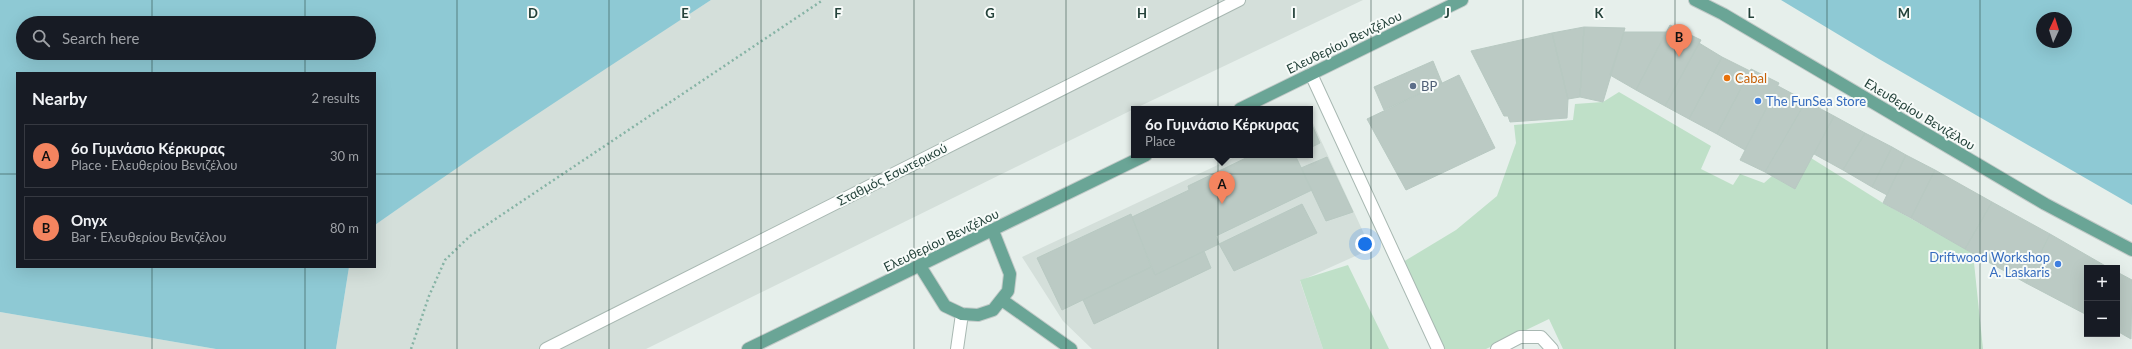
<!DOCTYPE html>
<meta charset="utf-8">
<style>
:root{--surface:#171b24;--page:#242831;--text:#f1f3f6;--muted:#9ea1a6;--line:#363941;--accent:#f4845f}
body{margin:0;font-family:Lato,sans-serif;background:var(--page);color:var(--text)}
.controls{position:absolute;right:12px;bottom:12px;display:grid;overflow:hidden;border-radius:0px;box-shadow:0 4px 16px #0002}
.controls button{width:36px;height:36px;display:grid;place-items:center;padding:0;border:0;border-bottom:1px solid var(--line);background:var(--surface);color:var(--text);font:20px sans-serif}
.compass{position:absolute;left:2036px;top:12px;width:36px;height:36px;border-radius:50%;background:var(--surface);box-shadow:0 4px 16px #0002;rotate:4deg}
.you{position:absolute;left:1365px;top:244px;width:14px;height:14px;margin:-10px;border:3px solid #fff;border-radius:50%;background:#1a73e8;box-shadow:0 0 0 6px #1a73e833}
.badge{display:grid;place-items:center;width:26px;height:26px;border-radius:50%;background:var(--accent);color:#111;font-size:13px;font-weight:700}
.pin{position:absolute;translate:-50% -33px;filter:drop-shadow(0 1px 2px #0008)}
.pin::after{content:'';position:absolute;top:21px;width:14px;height:12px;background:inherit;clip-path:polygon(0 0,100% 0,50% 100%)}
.popup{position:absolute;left:1131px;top:106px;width:182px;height:52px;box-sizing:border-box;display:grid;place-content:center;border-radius:0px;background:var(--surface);filter:drop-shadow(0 1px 3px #0005);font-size:13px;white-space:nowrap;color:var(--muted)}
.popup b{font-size:15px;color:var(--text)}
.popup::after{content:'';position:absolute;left:50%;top:100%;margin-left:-8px;border:8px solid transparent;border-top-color:var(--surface)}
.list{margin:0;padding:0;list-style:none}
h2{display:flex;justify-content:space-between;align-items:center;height:52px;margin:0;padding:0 16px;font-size:17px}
h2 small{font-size:13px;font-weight:400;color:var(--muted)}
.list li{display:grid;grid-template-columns:26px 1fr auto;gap:12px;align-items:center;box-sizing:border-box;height:64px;margin:0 8px 8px;padding:0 8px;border:1px solid var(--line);border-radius:0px}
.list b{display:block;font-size:15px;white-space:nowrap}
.list p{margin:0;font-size:13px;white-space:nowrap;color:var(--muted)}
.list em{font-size:13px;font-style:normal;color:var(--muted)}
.icon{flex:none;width:22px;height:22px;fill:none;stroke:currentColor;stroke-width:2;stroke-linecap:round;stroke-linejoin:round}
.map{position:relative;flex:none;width:2132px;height:349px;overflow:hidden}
.search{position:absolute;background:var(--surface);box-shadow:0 4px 16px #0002;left:16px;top:16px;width:360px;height:44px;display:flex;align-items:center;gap:10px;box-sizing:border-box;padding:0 14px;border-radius:22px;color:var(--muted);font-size:15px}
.panel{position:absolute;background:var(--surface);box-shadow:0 4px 16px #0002;left:16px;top:72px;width:360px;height:196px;border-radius:0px}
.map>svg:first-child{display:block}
</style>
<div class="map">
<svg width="2132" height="349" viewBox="0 0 2132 349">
<rect width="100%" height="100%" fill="#e6efeb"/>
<path fill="#d4dfda" d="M 711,0 L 1363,0 L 1134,109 L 646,349 L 336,349 L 349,267 L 375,267 L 375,225 L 440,179 L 588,79 Z
M 1312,121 L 1371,249 L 1300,281 L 1323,349 L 1092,349 L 1063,321 L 1022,257 L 1239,155 L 1310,155 L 1310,122 Z
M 0,312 L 216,349 L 0,349 Z"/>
<path fill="#bfe0c8" d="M 1619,92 L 1711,146 L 1701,169 L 1733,185 L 1740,174 L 1764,183 L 1772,176 L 1795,188 L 1811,158 L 1883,203 L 1973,253 L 1983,349 L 1563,349 L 1549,319 L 1486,349 L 1445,349 L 1403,262 L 1456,230 L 1497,196 L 1516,143 L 1514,125 L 1573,120 L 1575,104 L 1603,102 Z
M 1348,265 L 1389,349 L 1323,349 L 1300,280 Z"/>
<path fill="#8ec9d4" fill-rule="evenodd" d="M 0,0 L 711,0 C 598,74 485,147 375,225 L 375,73 L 17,73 L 17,267 L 349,267 L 336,349 L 216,349 L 0,312 ZM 23,23 L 369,23 L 369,53 L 23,53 Z
M 1781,0 L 2132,0 L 2132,205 L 1879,59 ZM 2042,18 L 2066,18 L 2066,42 L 2042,42 Z"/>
<path fill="#bbcac4" stroke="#b8c9c2" d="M 1670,25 L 1701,40 L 1665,106 L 1636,90 Z
M 1584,27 L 1625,28 L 1603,102 L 1580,97 Z
M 1584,27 L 1580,97 L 1568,99 L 1552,33 Z
M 1624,32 L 1666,32 L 1636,90 L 1610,75 Z
M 1552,33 L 1568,99 L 1567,118 L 1510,122 L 1508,116 L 1504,116 L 1471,51 Z
M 1699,43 L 1722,57 L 1689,119 L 1665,106 Z
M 1722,57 L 1750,71 L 1717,134 L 1689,119 Z
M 1433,61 L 1442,83 L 1384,110 L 1374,87 Z
M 1751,69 L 1779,83 L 1745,150 L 1717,134 Z
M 1459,75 L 1495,148 L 1406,190 L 1367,119 Z
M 1778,86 L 1806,101 L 1765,172 L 1740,160 Z
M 1806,101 L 1834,116 L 1795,189 L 1765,172 Z
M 1834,116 L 1865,133 L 1843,170 L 1814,154 Z
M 1312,125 L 1320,143 L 1310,148 L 1310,127 Z
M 1865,133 L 1892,147 L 1872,187 L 1843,170 Z
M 1892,147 L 1906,155 L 1887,195 L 1872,187 Z
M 1252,155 L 1295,155 L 1312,190 L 1216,236 L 1219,244 L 1155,275 L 1132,217 L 1189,190 L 1188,186 Z
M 1906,155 L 1935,170 L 1911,218 L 1883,203 Z
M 1327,157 L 1353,212 L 1326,221 L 1301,168 Z
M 1935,170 L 1992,202 L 1965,249 L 1911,218 Z
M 1992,202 L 2050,234 L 2026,283 L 1965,249 Z
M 1302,204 L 1317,233 L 1234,271 L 1219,244 Z
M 1131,214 L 1151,267 L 1062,310 L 1037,258 Z
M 2050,234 L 2109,268 L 2087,268 L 2087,315 L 2026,283 Z
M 1204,251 L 1211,268 L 1094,324 L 1083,300 L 1151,267 L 1155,275 Z
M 2117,272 L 2132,280 L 2131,339 L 2117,331 Z"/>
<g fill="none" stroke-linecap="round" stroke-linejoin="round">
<g stroke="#a8b8b2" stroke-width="14">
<path id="minor" d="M 1311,74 L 1438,349
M 546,349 L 1239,0
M 957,349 L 962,314
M 1497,349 L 1520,337 L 1541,337 L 1552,349"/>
</g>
<g stroke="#c2cac8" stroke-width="14">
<path id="major" d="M 1695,0 L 1723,14 L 2045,204 L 2132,250
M 1240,109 L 1462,0
M 920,266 L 945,306 L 962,314 L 978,315 L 993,310 L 1008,291 L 1010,274 L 993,231
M 1002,300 L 1071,349
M 748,349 L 1146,155"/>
</g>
<path stroke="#86b3a5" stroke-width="2.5" stroke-dasharray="2 3" stroke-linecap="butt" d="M 411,349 L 429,296 L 445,260 L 470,236 L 823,0"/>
<use href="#minor" stroke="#fff" stroke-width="12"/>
<use href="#major" stroke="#6aa596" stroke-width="12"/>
</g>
<path fill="none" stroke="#24423a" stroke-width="1" stroke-opacity="0.55" d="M 152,0 L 152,23M 305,0 L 305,23M 457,0 L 457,349M 609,0 L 609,349M 761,0 L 761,349M 914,0 L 914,349M 1066,0 L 1066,349M 1218,0 L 1218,349M 1371,0 L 1371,349M 1523,0 L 1523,349M 1675,0 L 1675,349M 1827,0 L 1827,349M 1980,0 L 1980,349M 152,53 L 152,73M 305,53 L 305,73M 0,174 L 17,174M 375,174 L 2132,174M 152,267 L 152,349M 305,267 L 305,349"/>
<circle fill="#e8710a" stroke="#f7fbf9" stroke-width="1.5" cx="1727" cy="78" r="4"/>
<circle fill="#5c6f8a" stroke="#f7fbf9" stroke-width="1.5" cx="1413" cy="86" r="4"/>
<g fill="#3f7fe0" stroke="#f7fbf9" stroke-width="1.5">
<circle cx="1758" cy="101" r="4"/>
<circle cx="2058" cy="264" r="4"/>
</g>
<g text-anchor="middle" stroke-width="4" stroke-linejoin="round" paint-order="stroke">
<g font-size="13" fill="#24423a" stroke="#f7fbf9">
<text transform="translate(1344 42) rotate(-26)" y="5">Ελευθερίου Βενιζέλου</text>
<text transform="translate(1920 114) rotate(31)" y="5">Ελευθερίου Βενιζέλου</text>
<text transform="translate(892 174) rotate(-27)" y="5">Σταθμός Εσωτερικού</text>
<text transform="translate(941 240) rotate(-26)" y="5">Ελευθερίου Βενιζέλου</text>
</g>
<g font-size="13" fill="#c56008" stroke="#f7fbf9" text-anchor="start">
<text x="1735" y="83">Cabal</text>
</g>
<g font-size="13" fill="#4e5e75" stroke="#f7fbf9" text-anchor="start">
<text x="1421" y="91">BP</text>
</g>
<g font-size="13" fill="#366cbe" stroke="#f7fbf9" text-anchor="start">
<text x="1766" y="106">The FunSea Store</text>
<text x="2050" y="262" text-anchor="end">Driftwood Workshop<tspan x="2050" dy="15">A. Laskaris</tspan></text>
</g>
</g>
<g font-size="13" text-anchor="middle" font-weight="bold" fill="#24423a" stroke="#f7fbf9" stroke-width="4" stroke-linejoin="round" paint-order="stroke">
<text x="533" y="18">D</text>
<text x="685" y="18">E</text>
<text x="838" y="18">F</text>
<text x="990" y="18">G</text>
<text x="1142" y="18">H</text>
<text x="1294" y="18">I</text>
<text x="1447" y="18">J</text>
<text x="1599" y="18">K</text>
<text x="1751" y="18">L</text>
<text x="1904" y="18">M</text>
</g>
</svg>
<div class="controls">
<button>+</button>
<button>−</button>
</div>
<svg class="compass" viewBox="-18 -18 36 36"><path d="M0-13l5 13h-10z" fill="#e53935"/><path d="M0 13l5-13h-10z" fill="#9ea1a6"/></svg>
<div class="you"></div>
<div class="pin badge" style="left:1222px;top:204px">A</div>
<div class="popup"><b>6ο Γυμνάσιο Κέρκυρας</b>Place</div>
<div class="pin badge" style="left:1679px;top:57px">B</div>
<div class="search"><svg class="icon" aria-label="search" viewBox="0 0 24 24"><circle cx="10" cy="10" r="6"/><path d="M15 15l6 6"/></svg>Search here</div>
<section class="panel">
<h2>Nearby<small>2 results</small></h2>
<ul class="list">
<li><span class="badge">A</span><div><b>6ο Γυμνάσιο Κέρκυρας</b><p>Place · Ελευθερίου Βενιζέλου</p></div><em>30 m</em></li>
<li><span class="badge">B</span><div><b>Onyx</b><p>Bar · Ελευθερίου Βενιζέλου</p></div><em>80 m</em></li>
</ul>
</section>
</div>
